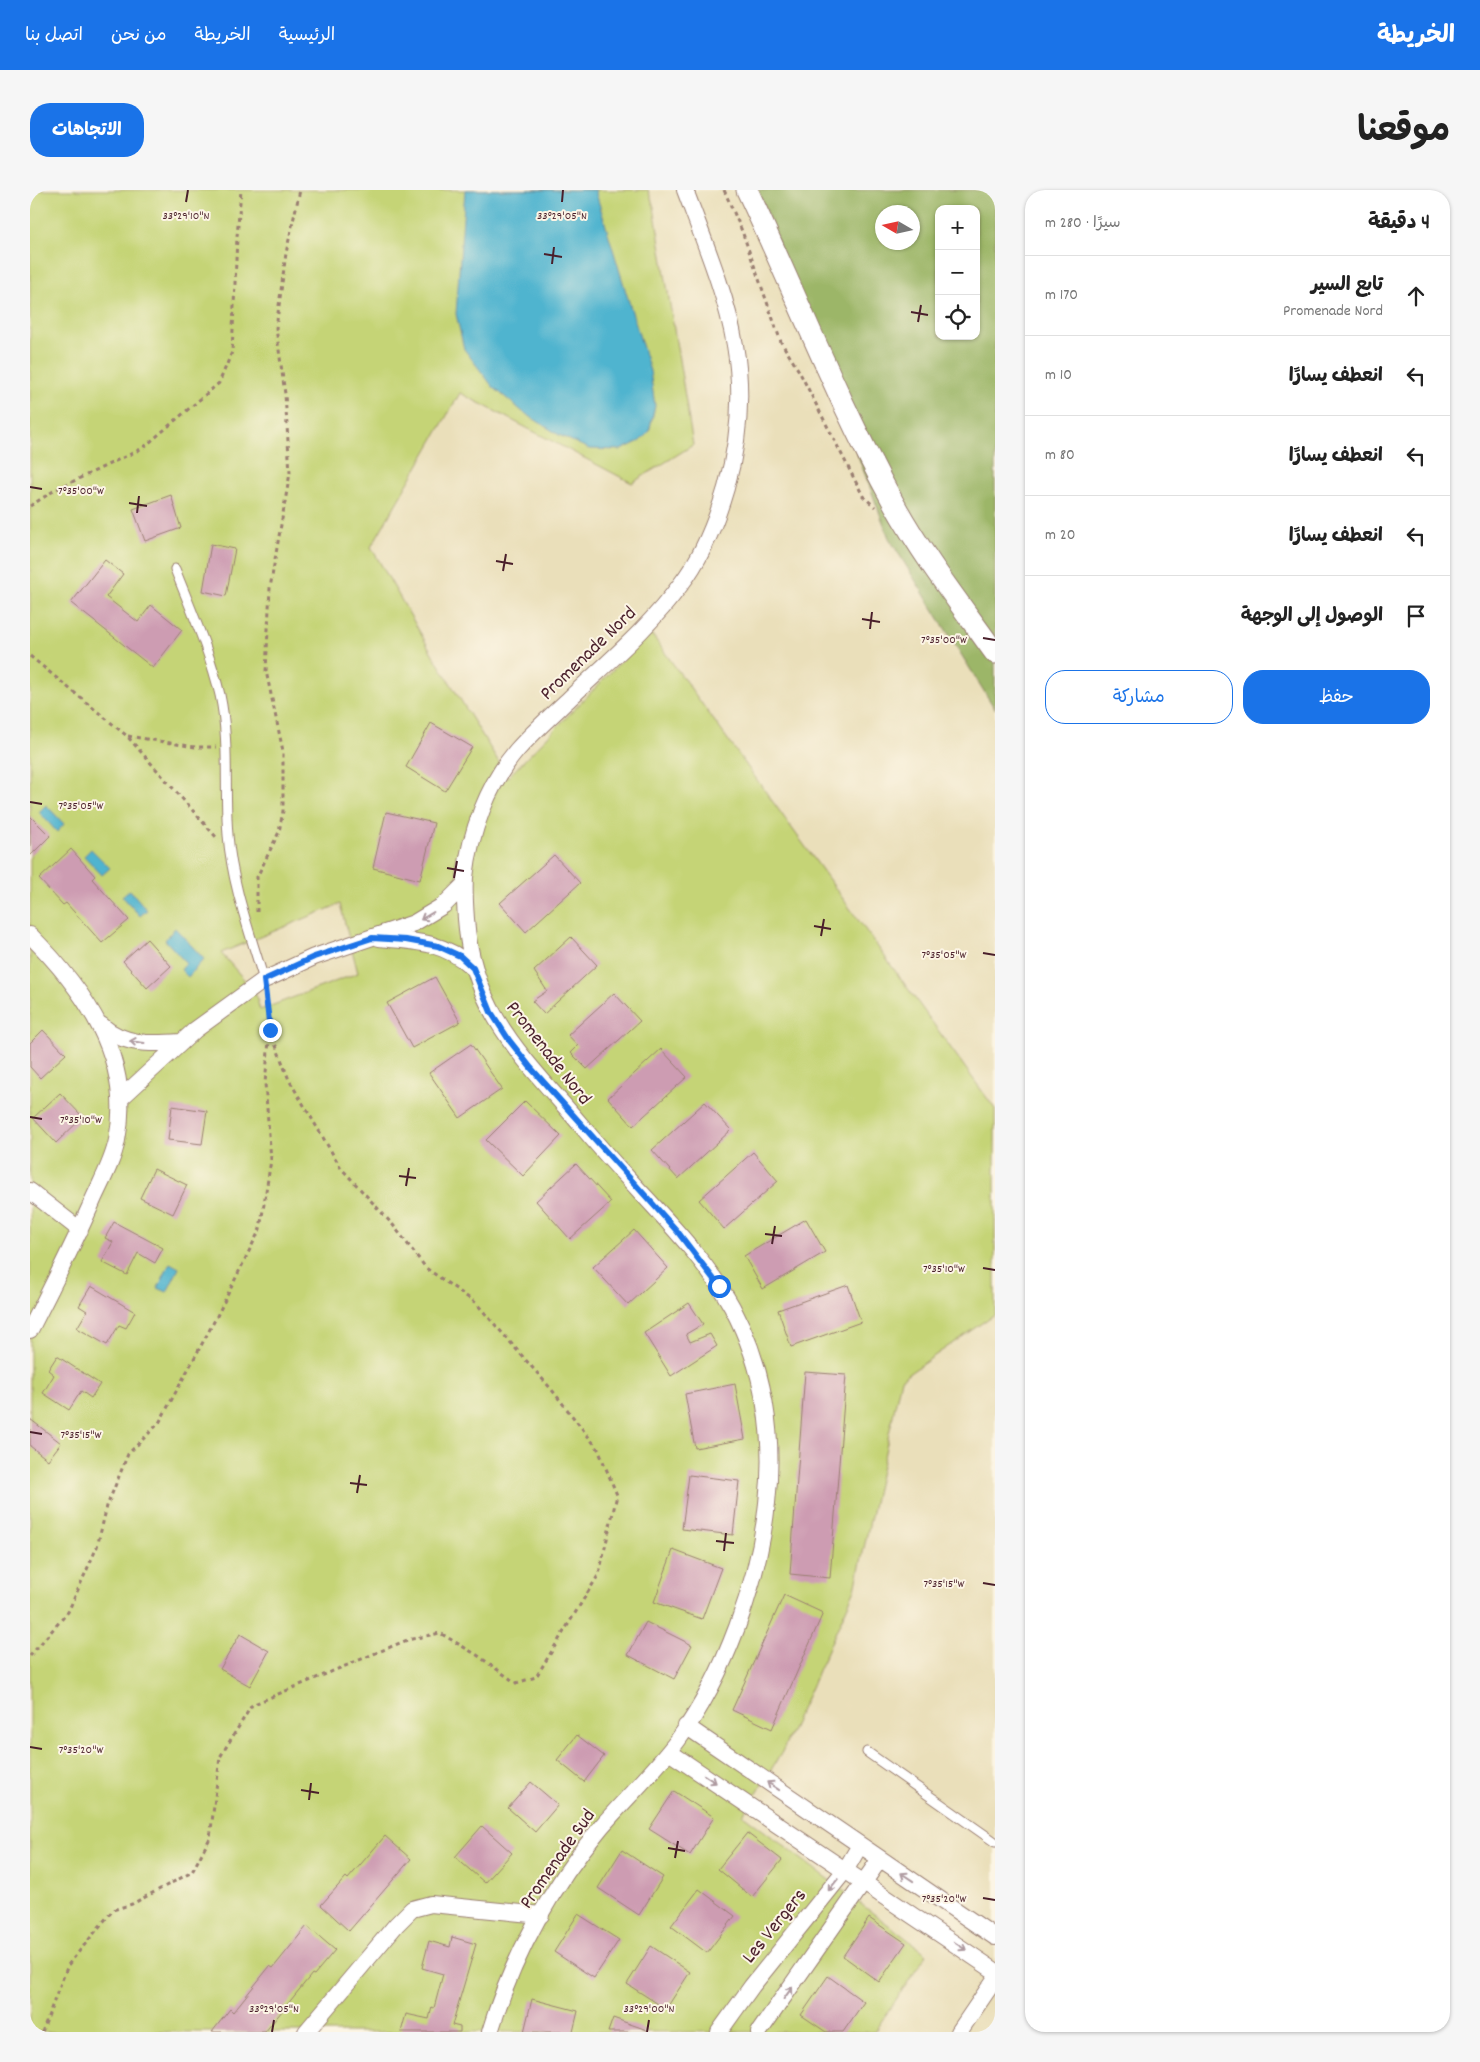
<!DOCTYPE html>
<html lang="ar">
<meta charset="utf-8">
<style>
:root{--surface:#fff;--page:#f6f6f6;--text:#222;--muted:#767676;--line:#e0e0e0;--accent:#1a73e8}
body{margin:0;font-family:Dekko,"Playpen Sans Arabic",sans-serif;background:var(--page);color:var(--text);direction:rtl}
.controls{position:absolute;right:15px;top:15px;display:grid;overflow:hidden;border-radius:10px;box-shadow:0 1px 4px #0004}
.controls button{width:45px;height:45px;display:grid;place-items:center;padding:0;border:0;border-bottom:1px solid var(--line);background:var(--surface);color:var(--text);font:25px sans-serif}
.compass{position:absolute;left:845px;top:15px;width:45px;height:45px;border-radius:50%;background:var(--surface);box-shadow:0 1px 4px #0004;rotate:279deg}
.stop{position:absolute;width:15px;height:15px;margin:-11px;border:4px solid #1a73e8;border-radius:50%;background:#fff}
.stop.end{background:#1a73e8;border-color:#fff;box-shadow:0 1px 5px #0008}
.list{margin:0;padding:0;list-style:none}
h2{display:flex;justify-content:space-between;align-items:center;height:65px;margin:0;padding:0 20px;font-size:21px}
h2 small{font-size:16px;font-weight:400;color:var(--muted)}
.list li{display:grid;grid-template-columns:32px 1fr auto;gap:15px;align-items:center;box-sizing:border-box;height:80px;padding:0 20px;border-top:1px solid var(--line)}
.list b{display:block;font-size:19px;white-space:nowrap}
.list p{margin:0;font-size:16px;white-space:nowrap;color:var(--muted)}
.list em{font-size:16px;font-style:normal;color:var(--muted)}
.actions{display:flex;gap:10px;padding:15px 20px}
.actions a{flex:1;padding:11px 0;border:1px solid var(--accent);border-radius:20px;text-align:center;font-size:18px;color:var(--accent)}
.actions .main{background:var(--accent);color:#fff}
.icon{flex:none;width:28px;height:28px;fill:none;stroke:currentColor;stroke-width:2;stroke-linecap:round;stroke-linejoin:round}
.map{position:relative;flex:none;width:965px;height:1842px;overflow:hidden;direction:ltr;border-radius:20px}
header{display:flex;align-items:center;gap:30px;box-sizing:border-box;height:70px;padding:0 25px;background:var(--accent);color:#fff}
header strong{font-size:24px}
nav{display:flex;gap:28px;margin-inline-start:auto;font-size:18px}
.intro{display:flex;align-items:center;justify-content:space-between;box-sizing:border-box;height:120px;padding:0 30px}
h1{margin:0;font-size:35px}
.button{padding:12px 22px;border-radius:20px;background:var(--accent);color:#fff;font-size:18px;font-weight:700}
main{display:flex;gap:30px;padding:0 30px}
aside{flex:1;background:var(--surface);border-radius:20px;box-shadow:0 1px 4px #0004}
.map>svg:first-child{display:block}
</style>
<header>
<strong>الخريطة</strong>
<nav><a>الرئيسية</a><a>الخريطة</a><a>من نحن</a><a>اتصل بنا</a></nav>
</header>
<div class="intro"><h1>موقعنا</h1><a class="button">الاتجاهات</a></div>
<main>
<aside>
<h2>4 دقيقة<small>سيرًا · 280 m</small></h2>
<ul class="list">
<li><svg class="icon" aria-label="ahead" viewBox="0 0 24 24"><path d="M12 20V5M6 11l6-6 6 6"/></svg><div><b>تابع السير</b><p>Promenade Nord</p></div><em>170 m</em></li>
<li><svg class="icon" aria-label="left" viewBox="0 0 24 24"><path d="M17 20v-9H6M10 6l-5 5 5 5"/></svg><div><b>انعطف يسارًا</b></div><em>10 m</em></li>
<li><svg class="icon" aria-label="left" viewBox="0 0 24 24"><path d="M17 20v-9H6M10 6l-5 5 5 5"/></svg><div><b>انعطف يسارًا</b></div><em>80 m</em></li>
<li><svg class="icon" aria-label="left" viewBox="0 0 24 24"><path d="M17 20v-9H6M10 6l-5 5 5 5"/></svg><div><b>انعطف يسارًا</b></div><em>20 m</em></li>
<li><svg class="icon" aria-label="arrive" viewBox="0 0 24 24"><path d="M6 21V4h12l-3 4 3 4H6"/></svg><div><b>الوصول إلى الوجهة</b></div></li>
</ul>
<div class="actions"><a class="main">حفظ</a><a>مشاركة</a></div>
</aside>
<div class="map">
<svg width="965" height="1842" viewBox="0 0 965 1842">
<rect width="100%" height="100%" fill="#fcf5e5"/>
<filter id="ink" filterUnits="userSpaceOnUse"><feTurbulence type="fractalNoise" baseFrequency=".02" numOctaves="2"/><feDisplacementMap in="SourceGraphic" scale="10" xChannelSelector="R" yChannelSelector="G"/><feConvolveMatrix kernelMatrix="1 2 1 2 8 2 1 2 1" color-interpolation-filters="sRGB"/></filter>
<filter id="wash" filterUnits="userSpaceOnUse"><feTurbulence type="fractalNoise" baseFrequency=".0096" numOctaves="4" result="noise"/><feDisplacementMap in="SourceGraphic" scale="20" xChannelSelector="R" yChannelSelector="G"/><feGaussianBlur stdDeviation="1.12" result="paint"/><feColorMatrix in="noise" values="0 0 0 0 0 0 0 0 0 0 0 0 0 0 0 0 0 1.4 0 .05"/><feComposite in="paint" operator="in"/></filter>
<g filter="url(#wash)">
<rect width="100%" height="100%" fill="#eadfba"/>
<path fill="#c5d476" stroke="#887a50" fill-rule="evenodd" d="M 0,0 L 618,0 L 624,17 L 663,255 L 602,293 L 430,203 L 341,357 L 403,465 L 478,587 L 620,442 L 965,919 L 965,1124 L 871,1189 L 825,1399 L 752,1562 L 713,1625 L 897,1764 L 844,1842 L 0,1842 ZM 310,714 L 328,783 L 230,820 L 225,802 L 191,763 Z"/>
<path fill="#9cb667" stroke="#736a49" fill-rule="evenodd" d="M 728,0 L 965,0 L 965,519 L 859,348 ZM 909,19 L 946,19 L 946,146 L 909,146 ZM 852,22 L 882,22 L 882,52 L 852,52 Z"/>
<path fill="#50b4cf" stroke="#4d6a7d" d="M 435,0 L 565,0 L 620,181 L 625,216 L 619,242 L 610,251 L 591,260 L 559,259 L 529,245 L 493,222 L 463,197 L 434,159 L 426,124 Z
M 16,615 L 34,634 L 27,642 L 9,622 Z
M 61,659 L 80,678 L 72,685 L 54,666 Z
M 100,700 L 117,720 L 110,726 L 92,706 Z
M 145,738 L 174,769 L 158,787 L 151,780 L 156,773 L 135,750 Z
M 140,1073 L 149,1078 L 137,1102 L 128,1098 Z"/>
<g id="blocks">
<path fill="#cd9cb2" d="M 141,305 L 151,338 L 115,351 L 103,319 Z
M 181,354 L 205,359 L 196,406 L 173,401 Z
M 75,370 L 93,384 L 76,407 L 108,432 L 121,415 L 152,440 L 123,478 L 41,413 Z
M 401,533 L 442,557 L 415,601 L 376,577 Z
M 356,622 L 404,633 L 390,690 L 343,678 Z
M 0,626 L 20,646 L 0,666 Z
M 41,659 L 65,686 L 62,689 L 99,730 L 72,753 L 36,713 L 33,715 L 9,689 Z
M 524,665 L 550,693 L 496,742 L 470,713 Z
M 541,747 L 567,775 L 514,824 L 502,811 L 517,801 L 504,781 Z
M 117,749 L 141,776 L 117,798 L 93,771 Z
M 405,787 L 430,832 L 382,858 L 357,813 Z
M 584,803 L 610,831 L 557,879 L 541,863 L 548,856 L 538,845 Z
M 13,840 L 36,864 L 10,888 L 0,877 L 0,853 Z
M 441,854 L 472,899 L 430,928 L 399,883 Z
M 631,859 L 657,887 L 603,936 L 578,908 Z
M 30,903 L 53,927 L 26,953 L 3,928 Z
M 495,911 L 531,946 L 493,986 L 456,950 Z
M 675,912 L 701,940 L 648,989 L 622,960 Z
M 142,916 L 177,921 L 172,954 L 138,950 Z
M 723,962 L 748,991 L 694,1039 L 669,1010 Z
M 546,974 L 581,1012 L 540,1049 L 506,1011 Z
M 124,979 L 157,995 L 143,1024 L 110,1008 Z
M 776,1029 L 795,1062 L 733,1099 L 714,1066 Z
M 84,1032 L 133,1058 L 125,1073 L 108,1063 L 97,1085 L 72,1072 L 83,1052 L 75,1048 Z
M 604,1040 L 638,1078 L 598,1115 L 563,1077 Z
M 818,1095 L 831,1132 L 761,1157 L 748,1120 Z
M 61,1096 L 105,1122 L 96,1138 L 89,1135 L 77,1155 L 47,1138 L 57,1121 L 49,1116 Z
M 659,1113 L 673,1134 L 656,1144 L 660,1152 L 680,1144 L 687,1156 L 641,1186 L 614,1143 Z
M 27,1166 L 70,1194 L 61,1208 L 51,1201 L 39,1220 L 13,1203 L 24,1185 L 18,1180 Z
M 775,1182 L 816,1185 L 800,1388 L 760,1384 Z
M 705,1194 L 715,1249 L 665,1258 L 655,1204 Z
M 0,1229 L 31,1253 L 18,1270 L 0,1256 Z
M 659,1285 L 709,1291 L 703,1345 L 652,1339 Z
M 643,1360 L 691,1378 L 672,1429 L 624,1412 Z
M 754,1405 L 793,1423 L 742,1539 L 702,1520 Z
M 616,1432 L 662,1455 L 644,1489 L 598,1465 Z
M 210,1444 L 239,1461 L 220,1496 L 190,1479 Z
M 547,1545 L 574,1566 L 554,1592 L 527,1570 Z
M 501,1592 L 528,1615 L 505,1642 L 478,1618 Z
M 644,1601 L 684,1627 L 660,1665 L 619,1639 Z
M 452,1636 L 482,1663 L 455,1693 L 425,1667 Z
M 717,1643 L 752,1670 L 722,1707 L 688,1679 Z
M 355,1646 L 381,1669 L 319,1741 L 291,1715 L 316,1687 L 318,1689 Z
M 592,1660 L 633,1687 L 609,1725 L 568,1698 Z
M 669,1699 L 705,1726 L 677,1763 L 641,1736 Z
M 548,1724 L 589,1750 L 564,1788 L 524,1762 Z
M 839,1728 L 876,1753 L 849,1792 L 813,1766 Z
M 277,1736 L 305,1760 L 284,1785 L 282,1784 L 235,1842 L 182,1842 L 200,1819 L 203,1822 L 240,1776 L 243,1778 Z
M 422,1747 L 446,1754 L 422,1835 L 430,1837 L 430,1842 L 371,1842 L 376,1824 L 399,1829 L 402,1817 L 404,1818 L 413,1784 L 392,1778 L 399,1751 L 420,1757 Z
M 621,1756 L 660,1782 L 636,1819 L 597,1794 Z
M 798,1786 L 834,1812 L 813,1842 L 796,1842 L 771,1825 Z
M 502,1809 L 548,1821 L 543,1842 L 494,1842 Z
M 583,1828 L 617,1840 L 617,1842 L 578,1842 Z"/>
</g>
</g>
<g filter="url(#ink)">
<use href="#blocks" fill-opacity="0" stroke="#9a7f72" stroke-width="1"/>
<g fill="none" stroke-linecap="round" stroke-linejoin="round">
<g stroke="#9a7f72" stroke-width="11">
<path id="service" d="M 145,379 C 161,420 180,462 190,505 C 200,551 194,598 198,645 C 202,695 220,743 234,790
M 837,1562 L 965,1652"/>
</g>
<g stroke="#9a7f72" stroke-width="18">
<path id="minor" d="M 0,745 C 54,799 104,869 87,950 C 83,971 72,990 63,1010 C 44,1054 22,1097 0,1140
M 349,748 C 387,751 415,752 443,778
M 71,835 C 94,856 122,854 151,852
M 90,909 L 165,840 L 234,790 L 284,767 L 384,733 L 414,715 L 434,695
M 0,1001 L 50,1040
M 656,1536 L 965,1747
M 639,1562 L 965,1781
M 276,1842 L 366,1735 L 382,1719 L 401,1714 L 511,1725
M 460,1842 C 482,1768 521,1697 571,1637 C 596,1608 625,1581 648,1550 C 695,1486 729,1391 737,1313 C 745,1246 734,1177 702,1117 C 674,1067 633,1027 595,985 C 573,962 553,937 532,913 C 480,854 442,811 436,729 C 435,715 434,701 435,687 C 440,643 458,594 487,560 C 503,542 522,525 540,508 C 578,472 620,437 651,394 C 673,366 686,332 696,298 C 729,180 696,109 655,0
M 689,1842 L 722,1796 L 816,1679 L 830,1655
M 729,1842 L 850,1669
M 929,1842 L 965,1789"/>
</g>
<g stroke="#9a7f72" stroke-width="23">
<path id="tertiary" d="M 717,0 C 766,104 808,212 863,312 C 892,365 930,414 965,463"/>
</g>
<path stroke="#9a7f72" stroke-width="3" stroke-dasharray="4 4" stroke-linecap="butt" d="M 694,0 L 712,41 L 751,152 L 769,181 L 833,306 L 845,317
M 0,316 L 25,300 L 113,258 L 189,193 L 202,162 L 207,47 L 211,0
M 0,466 L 97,546 L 187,648
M 98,546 L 165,557 L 186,557
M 227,722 L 227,687 L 249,642 L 253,621 L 253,561 L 236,481 L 240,398 L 260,283 L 255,204 L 246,138 L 256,63 L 270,0
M 0,1466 L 38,1422 L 67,1357 L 77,1316 L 98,1264 L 129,1233 L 186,1128 L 230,1039 L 241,970 L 235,893 L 240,840 L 236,808
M 12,1842 L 38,1775 L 83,1720 L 102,1714 L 162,1682 L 180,1648 L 190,1567 L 222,1515 L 377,1450 L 410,1443 L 447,1465 L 486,1493 L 506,1487 L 569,1384 L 587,1305 L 568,1259 L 522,1200 L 446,1113 L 396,1078 L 363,1035 L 311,978 L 259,890 L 240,840"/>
<use href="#service" stroke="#fff" stroke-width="9"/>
<use href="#minor" stroke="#fff" stroke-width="16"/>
<use href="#tertiary" stroke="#fff" stroke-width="21"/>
</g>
<defs><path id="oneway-shaft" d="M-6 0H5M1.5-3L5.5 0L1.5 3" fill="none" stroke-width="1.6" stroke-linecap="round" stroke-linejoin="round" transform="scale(1.25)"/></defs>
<g stroke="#ae9aa0">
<use href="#oneway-shaft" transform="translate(397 726) rotate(149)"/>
<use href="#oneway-shaft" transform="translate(107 852) rotate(-173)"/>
<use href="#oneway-shaft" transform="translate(680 1589) rotate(34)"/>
<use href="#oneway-shaft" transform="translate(743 1596) rotate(-146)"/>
<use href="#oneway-shaft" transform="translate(877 1687) rotate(-146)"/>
<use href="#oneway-shaft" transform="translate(803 1695) rotate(129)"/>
<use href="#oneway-shaft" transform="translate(930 1756) rotate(34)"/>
<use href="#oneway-shaft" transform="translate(758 1803) rotate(-54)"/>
</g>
</g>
<g fill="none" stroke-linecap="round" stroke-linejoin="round" filter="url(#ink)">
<path stroke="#1a73e8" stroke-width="6" d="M 240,840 L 234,790 L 284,767 L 342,748 L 376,750 L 408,756 L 430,766 L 443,778 L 461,822 L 479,850 L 501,878 L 647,1041 L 689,1096"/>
</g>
<path fill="none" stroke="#4a1f2b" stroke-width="2" d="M 156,12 L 158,0M 532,12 L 533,0M 514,64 L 532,67M 522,74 L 524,57M 881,122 L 898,125M 888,132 L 891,115M 0,297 L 12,299M 99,313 L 117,316M 107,323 L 109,306M 466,371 L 483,374M 473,381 L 476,364M 832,429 L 850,432M 840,439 L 842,422M 953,448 L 965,450M 0,612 L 12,614M 417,678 L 434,681M 424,688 L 427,671M 784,736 L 801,739M 791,746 L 794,729M 953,763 L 965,765M 0,927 L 12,929M 369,986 L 386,988M 376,996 L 379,978M 735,1044 L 752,1046M 742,1054 L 745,1036M 953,1078 L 965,1080M 0,1242 L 12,1244M 320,1293 L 337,1295M 327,1303 L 330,1285M 686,1351 L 704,1353M 694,1361 L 696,1343M 953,1393 L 965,1395M 0,1557 L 12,1559M 271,1600 L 289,1603M 279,1610 L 281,1593M 638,1658 L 655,1661M 645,1668 L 648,1651M 953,1708 L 965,1710M 242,1842 L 244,1830M 617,1842 L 619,1830"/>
<g text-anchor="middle" stroke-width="4" stroke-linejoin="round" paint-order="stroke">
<g font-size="20" fill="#4a1f2b" stroke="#fcf5e5">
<text transform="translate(557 462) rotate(-44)" y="7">Promenade Nord</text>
<text transform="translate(520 862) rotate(52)" y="7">Promenade Nord</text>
<text transform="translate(526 1668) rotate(-55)" y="7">Promenade Sud</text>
<text transform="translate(743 1735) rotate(-51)" y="7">Les Vergers</text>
</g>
</g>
<g font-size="12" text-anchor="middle" fill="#4a1f2b" stroke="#fcf5e5" stroke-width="4" stroke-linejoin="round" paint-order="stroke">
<text x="532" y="29">33°29'05"N</text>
<text x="156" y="29">33°29'10"N</text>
<text x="51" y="304">7°35'00"W</text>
<text x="914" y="453">7°35'00"W</text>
<text x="51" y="619">7°35'05"W</text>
<text x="914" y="768">7°35'05"W</text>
<text x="51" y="933">7°35'10"W</text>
<text x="914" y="1082">7°35'10"W</text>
<text x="51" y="1248">7°35'15"W</text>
<text x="914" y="1397">7°35'15"W</text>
<text x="51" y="1563">7°35'20"W</text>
<text x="914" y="1712">7°35'20"W</text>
<text x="244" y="1822">33°29'05"N</text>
<text x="619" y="1822">33°29'00"N</text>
</g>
</svg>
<div class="controls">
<button>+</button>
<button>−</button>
<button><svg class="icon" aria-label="locate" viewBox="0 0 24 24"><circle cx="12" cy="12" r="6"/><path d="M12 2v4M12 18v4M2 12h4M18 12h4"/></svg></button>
</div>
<svg class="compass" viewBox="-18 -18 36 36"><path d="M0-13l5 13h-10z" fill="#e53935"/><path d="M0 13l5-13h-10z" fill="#767676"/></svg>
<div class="stop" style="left:689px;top:1096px"></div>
<div class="stop end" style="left:240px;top:840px"></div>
</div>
</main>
